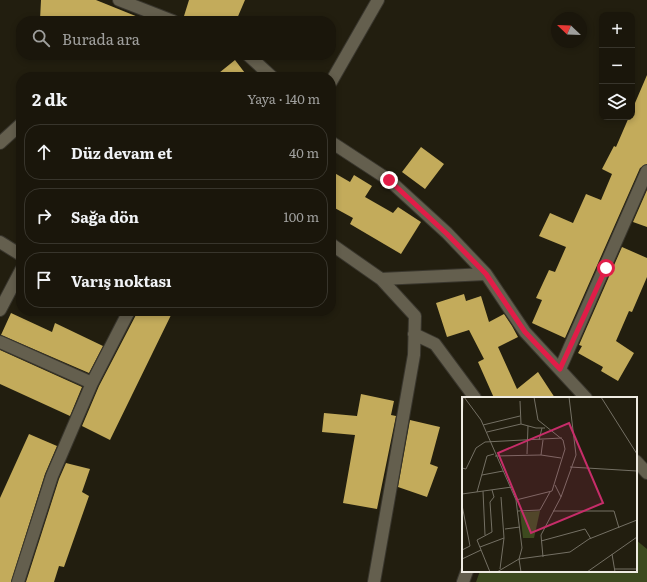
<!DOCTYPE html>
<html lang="tr">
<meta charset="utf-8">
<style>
:root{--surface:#1a160b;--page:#231f14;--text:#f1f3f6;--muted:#9f9f9d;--line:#38352c}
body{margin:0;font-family:Literata,serif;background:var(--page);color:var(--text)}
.controls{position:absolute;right:12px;top:12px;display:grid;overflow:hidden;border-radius:8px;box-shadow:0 2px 6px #0003}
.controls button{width:36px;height:36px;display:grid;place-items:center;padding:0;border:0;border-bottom:1px solid var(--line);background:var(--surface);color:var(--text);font:20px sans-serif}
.compass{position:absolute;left:551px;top:12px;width:36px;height:36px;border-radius:50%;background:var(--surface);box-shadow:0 2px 6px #0003;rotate:293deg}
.stop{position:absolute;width:12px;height:12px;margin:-9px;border:3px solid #e11d48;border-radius:50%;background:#fff}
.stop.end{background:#e11d48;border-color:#fff;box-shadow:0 1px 4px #0008}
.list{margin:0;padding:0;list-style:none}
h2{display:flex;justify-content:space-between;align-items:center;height:52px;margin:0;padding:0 16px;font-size:17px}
h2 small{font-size:13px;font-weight:400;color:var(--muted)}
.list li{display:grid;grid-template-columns:26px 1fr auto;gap:12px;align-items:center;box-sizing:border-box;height:56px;margin:0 8px 8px;padding:0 8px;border:1px solid var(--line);border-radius:16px}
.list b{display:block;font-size:15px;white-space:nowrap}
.list em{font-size:13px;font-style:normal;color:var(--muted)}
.icon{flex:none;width:22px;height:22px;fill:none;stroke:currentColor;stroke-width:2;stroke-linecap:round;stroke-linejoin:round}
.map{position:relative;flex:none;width:647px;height:582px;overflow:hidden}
.search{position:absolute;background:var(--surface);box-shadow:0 2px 6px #0003;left:16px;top:16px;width:320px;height:44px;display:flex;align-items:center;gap:10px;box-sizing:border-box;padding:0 14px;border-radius:16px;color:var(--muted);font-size:15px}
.panel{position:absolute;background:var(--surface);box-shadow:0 2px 6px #0003;left:16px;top:72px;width:320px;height:244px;border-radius:16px}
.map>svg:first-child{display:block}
</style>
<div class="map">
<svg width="647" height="582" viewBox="0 0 647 582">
<rect width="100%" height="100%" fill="#221e0f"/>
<path fill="#3d4a1f" d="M 636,540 L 647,549 L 647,582 L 476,582 L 480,571 L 636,571 Z"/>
<path fill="#c3ab5b" d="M 41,0 L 96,0 L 148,21 L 40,20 Z
M 189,0 L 245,0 L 236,21 L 197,21 L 184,16 Z
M 235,60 L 248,77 L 214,77 Z
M 647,75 L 647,164 L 640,168 L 565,338 L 532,323 L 542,300 L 536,298 L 549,270 L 555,272 L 566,247 L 539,236 L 550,213 L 573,223 L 586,194 L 601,200 L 612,174 L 602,169 L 614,146 L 616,147 L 629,117 L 632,117 L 632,110 Z
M 421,147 L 444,164 L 425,189 L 402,172 Z
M 331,171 L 350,182 L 354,175 L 372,186 L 365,197 L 393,213 L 398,207 L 421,222 L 401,254 L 350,224 L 353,218 L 331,206 Z
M 647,190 L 647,227 L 633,222 Z
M 622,247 L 647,258 L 647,277 L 632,312 L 629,311 L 616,341 L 634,353 L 618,381 L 601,371 L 603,367 L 578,353 L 582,346 L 579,345 Z
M 464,294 L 466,301 L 481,296 L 489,322 L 504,314 L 512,326 L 518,337 L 498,347 L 517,389 L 538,372 L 555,398 L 494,398 L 478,362 L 484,359 L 469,330 L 447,337 L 436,303 Z
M 138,311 L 173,311 L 110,440 L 82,426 L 99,386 Z
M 11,313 L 52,332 L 55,323 L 103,346 L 89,373 L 1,335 Z
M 0,350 L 82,387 L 70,416 L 0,384 Z
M 361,394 L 394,401 L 391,415 L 396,416 L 377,509 L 343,503 L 355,435 L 322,432 L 324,413 L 357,416 Z
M 410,420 L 440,427 L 430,464 L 438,467 L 427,497 L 398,487 Z
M 29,434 L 57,446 L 45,474 L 11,582 L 0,582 L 0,498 Z
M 66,463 L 90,469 L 82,492 L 89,496 L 64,567 L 59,566 L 54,582 L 26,582 L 59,479 Z"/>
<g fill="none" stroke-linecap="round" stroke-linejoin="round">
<g stroke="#39362d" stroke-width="14">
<path id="street" d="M 119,0 L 173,21
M 248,55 L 272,77
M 331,82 L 378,0
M 331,142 L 389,180 L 447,233 L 486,274
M 0,143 L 21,124
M 0,242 L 21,255
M 331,244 L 381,279 L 415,316 L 414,355 L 374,582
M 381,279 L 486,274 L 525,332 L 586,398
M 0,310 L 21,270
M 414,334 L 435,344 L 475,398
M 0,342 L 92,383
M 560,369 L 647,171
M 636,461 L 647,473
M 18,582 L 52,476 L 92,383 L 129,311
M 463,582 L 467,571"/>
</g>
<use href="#street" stroke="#645f4e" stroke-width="12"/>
</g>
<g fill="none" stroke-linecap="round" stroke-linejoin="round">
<path stroke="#e11d48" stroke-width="5" d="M 389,180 L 447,234 L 486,274 L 525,332 L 560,369 L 606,268"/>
</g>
<g transform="translate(462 397)">
<rect width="175" height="175" fill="#221e0f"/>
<path d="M 78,114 L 72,141 L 61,141 L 58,115 Z" fill="#3d4a1f"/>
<path fill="none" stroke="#747064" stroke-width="1" d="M 2,0 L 19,23 L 54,103 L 60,151 L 57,162 L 59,175M 139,0 L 175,57M 58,4 L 59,27M 21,28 L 58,19M 0,31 L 1,0M 25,35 L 59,27 L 74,31 L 83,31M 77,43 L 80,31M 81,43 L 79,58 L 99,61M 65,57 L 66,29M 33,59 L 79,58M 108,70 L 175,74M 0,71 L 4,72 L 14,51 L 23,45 L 100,41M 20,78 L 41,74M 21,94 L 23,138M 15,95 L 25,59 L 32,57M 0,97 L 50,90M 99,100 L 114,58 L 107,0M 54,103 L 90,94 L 103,52 L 101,43 L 76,23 L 72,0M 0,108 L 8,149 L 0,153M 56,114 L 78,113 L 88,95M 91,114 L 152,114 L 157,131M 43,132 L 58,130M 79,144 L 123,132 L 129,142M 18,150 L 42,141 L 39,100M 150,157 L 153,175M 81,160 L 79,138 L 99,100 L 93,88M 0,162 L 19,153M 38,172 L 42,141M 152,172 L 175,172M 28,175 L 15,143 L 30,135 L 28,105 L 32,100 L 30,93M 35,175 L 57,162 L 108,155 L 127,142 L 175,123M 125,175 L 175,140"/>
<path fill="#c62d69" fill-opacity="0.15" stroke="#c62d69" stroke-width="2" d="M 107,26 L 141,106 L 69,136 L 36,56 Z"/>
<rect width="175" height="175" fill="none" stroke="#efece3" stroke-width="2"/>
</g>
</svg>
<div class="controls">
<button>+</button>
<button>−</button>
<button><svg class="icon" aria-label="layers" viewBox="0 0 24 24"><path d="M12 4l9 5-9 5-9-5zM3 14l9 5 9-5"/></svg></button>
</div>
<svg class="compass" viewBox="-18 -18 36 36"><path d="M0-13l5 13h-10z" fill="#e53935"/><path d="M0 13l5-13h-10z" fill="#9f9f9d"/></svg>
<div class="stop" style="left:606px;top:268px"></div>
<div class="stop end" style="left:389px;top:180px"></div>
<div class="search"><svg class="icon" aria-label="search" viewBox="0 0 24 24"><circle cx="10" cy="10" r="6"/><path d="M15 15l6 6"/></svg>Burada ara</div>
<section class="panel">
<h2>2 dk<small>Yaya · 140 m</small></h2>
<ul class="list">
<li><svg class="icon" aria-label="ahead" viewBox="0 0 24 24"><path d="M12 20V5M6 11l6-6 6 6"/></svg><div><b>Düz devam et</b></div><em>40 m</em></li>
<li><svg class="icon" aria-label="right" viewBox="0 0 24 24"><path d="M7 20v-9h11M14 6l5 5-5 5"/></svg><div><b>Sağa dön</b></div><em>100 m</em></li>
<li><svg class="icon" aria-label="arrive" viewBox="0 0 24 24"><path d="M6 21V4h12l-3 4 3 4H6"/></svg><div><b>Varış noktası</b></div></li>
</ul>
</section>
</div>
